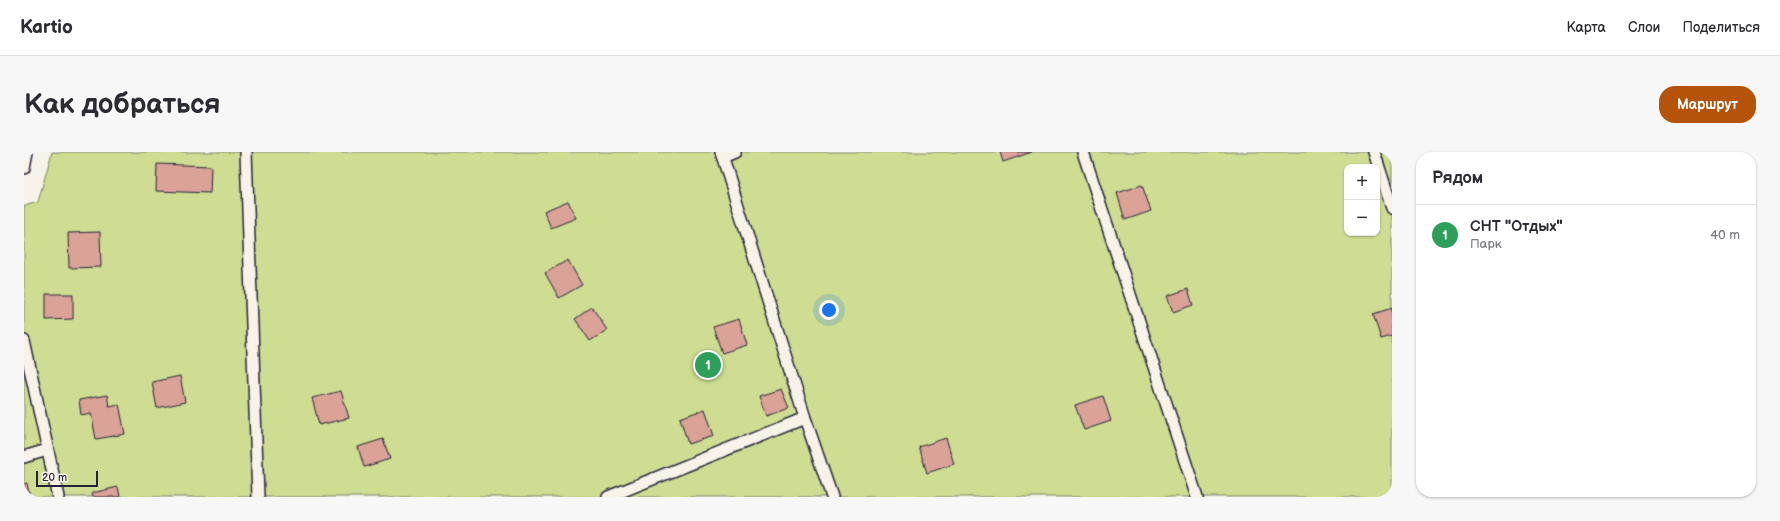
<!DOCTYPE html>
<html lang="ru">
<meta charset="utf-8">
<style>
:root{--surface:#fff;--page:#f7f7f7;--text:#2b2b33;--muted:#7c7c81;--line:#e1e1e2;--accent:#b45309}
body{margin:0;font-family:"Balsamiq Sans",sans-serif;background:var(--page);color:var(--text)}
.controls{position:absolute;right:12px;top:12px;display:grid;overflow:hidden;border-radius:8px;box-shadow:0 1px 3px #0004}
.controls button{width:36px;height:36px;display:grid;place-items:center;padding:0;border:0;border-bottom:1px solid var(--line);background:var(--surface);color:var(--text);font:20px sans-serif}
.scale{position:absolute;left:12px;bottom:10px;width:62px;box-sizing:border-box;padding-left:4px;border:2px solid #22223b;border-top:0;font-size:11px;line-height:14px;white-space:nowrap;color:#22223b;-webkit-text-stroke:3px #f7f3e8;paint-order:stroke}
.you{position:absolute;left:805px;top:158px;width:14px;height:14px;margin:-10px;border:3px solid #fff;border-radius:50%;background:#1a73e8;box-shadow:0 0 0 6px #1a73e833}
.badge{display:grid;place-items:center;width:26px;height:26px;border-radius:50%;background:var(--accent);color:#fff;font-size:13px;font-weight:700}
.pin{position:absolute;translate:-50% -50%;border:2px solid #fff;box-shadow:0 1px 4px #0006}
.list{margin:0;padding:0;list-style:none}
h2{display:flex;justify-content:space-between;align-items:center;height:52px;margin:0;padding:0 16px;font-size:17px}
h2 small{font-size:13px;font-weight:400;color:var(--muted)}
.list li{display:grid;grid-template-columns:26px 1fr auto;gap:12px;align-items:center;box-sizing:border-box;height:60px;padding:0 16px;border-top:1px solid var(--line)}
.list b{display:block;font-size:15px;white-space:nowrap}
.list p{margin:0;font-size:13px;white-space:nowrap;color:var(--muted)}
.list em{font-size:13px;font-style:normal;color:var(--muted)}
.map{position:relative;flex:none;width:1368px;height:345px;overflow:hidden;border-radius:16px}
header{display:flex;align-items:center;gap:24px;box-sizing:border-box;height:56px;padding:0 20px;background:var(--surface);border-bottom:1px solid var(--line)}
header strong{font-size:19px}
nav{display:flex;gap:22px;margin-inline-start:auto;font-size:14px}
.intro{display:flex;align-items:center;justify-content:space-between;box-sizing:border-box;height:96px;padding:0 24px}
h1{margin:0;font-size:28px}
.button{padding:10px 18px;border-radius:16px;background:var(--accent);color:#fff;font-size:14px;font-weight:700}
main{display:flex;gap:24px;padding:0 24px}
aside{flex:1;background:var(--surface);border-radius:16px;box-shadow:0 1px 3px #0004}
.map>svg:first-child{display:block}
</style>
<header>
<strong>Kartio</strong>
<nav><a>Карта</a><a>Слои</a><a>Поделиться</a></nav>
</header>
<div class="intro"><h1>Как добраться</h1><a class="button">Маршрут</a></div>
<main>
<div class="map">
<svg width="1368" height="345" viewBox="0 0 1368 345">
<rect width="100%" height="100%" fill="#f7f3e8"/>
<filter id="ink" filterUnits="userSpaceOnUse"><feTurbulence type="fractalNoise" baseFrequency=".025" numOctaves="2"/><feDisplacementMap in="SourceGraphic" scale="8" xChannelSelector="R" yChannelSelector="G"/><feConvolveMatrix kernelMatrix="1 2 1 2 8 2 1 2 1" color-interpolation-filters="sRGB"/></filter>
<g filter="url(#ink)">
<path fill="#cedd91" stroke="#788066" fill-rule="evenodd" d="M 28,0 L 1368,0 L 1368,345 L 0,345 L 0,54 L 14,50 ZM 1323,15 L 1353,15 L 1353,81 L 1323,81 Z"/>
<path fill="#dba297" stroke="#22223b" d="M 976,0 L 1008,0 L 979,10 Z
M 133,12 L 187,14 L 186,41 L 132,39 Z
M 1118,33 L 1127,59 L 1101,68 L 1093,41 Z
M 544,49 L 552,66 L 527,76 L 520,59 Z
M 76,80 L 77,115 L 45,116 L 44,81 Z
M 544,108 L 558,133 L 535,146 L 521,121 Z
M 1164,137 L 1169,153 L 1149,160 L 1143,144 Z
M 22,142 L 49,142 L 49,167 L 22,168 Z
M 568,155 L 583,178 L 566,189 L 551,167 Z
M 1368,156 L 1368,184 L 1357,187 L 1349,162 Z
M 715,167 L 723,193 L 698,201 L 689,175 Z
M 156,224 L 161,250 L 133,256 L 128,230 Z
M 757,237 L 765,256 L 742,264 L 735,244 Z
M 317,239 L 325,266 L 295,273 L 288,246 Z
M 83,243 L 85,254 L 95,252 L 101,282 L 72,287 L 67,261 L 57,263 L 55,248 Z
M 1079,244 L 1087,269 L 1060,278 L 1051,253 Z
M 681,257 L 690,284 L 664,292 L 656,266 Z
M 922,286 L 930,312 L 903,321 L 895,295 Z
M 359,287 L 366,307 L 340,315 L 334,295 Z
M 3,331 L 6,345 L 0,345 L 0,332 Z
M 94,335 L 96,345 L 69,345 L 68,341 Z"/>
<g fill="none" stroke-linecap="round" stroke-linejoin="round">
<g stroke="#22223b" stroke-width="14">
<path id="service" d="M 222,0 L 234,345
M 697,0 L 781,266 L 808,345
M 1059,0 L 1173,345
M 1350,0 L 1368,56
M 699,5 L 711,0
M 0,16 L 3,0
M 0,189 L 34,345
M 0,305 L 23,298
M 584,345 L 781,266"/>
</g>
<use href="#service" stroke="#f7f3e8" stroke-width="11"/>
</g>
</g>
</svg>
<div class="controls">
<button>+</button>
<button>−</button>
</div>
<div class="scale">20 m</div>
<div class="you"></div>
<div class="pin badge" style="left:684px;top:213px;background:#2e9e5b">1</div>
</div>
<aside>
<h2>Рядом<small></small></h2>
<ul class="list">
<li><span class="badge" style="background:#2e9e5b">1</span><div><b>СНТ &quot;Отдых&quot;</b><p>Парк</p></div><em>40 m</em></li>
</ul>
</aside>
</main>
